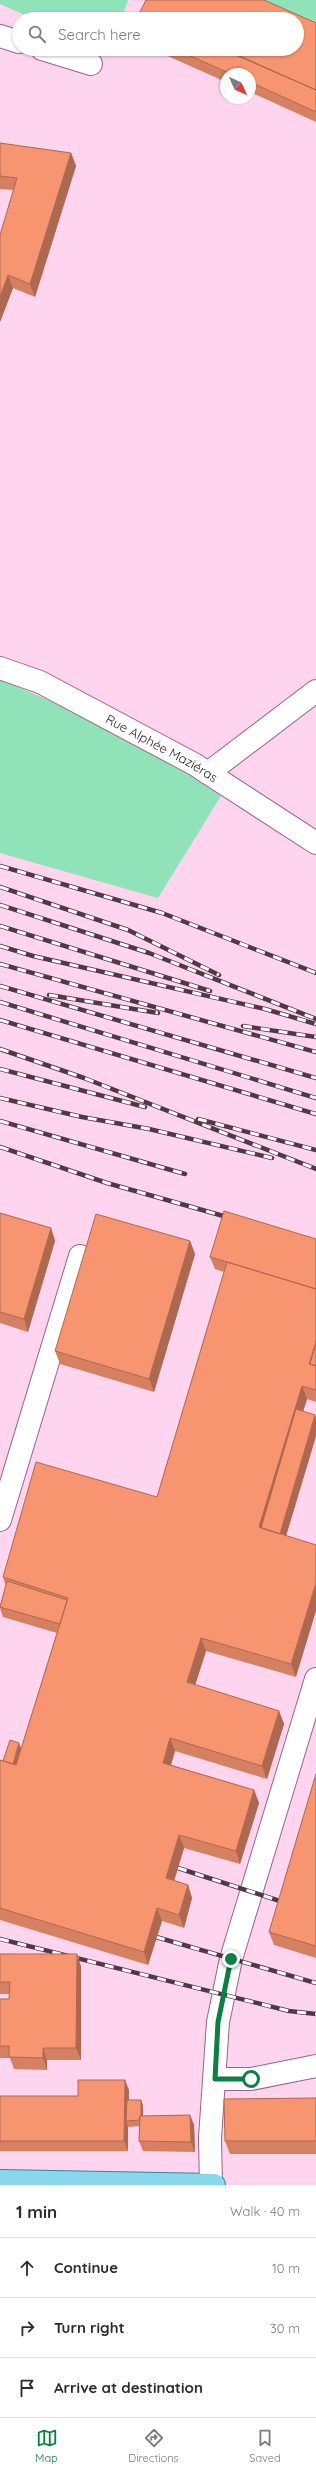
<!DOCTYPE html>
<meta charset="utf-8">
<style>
:root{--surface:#fff;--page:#f7f7f7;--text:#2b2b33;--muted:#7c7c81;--line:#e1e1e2;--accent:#0b8043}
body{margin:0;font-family:Quicksand,sans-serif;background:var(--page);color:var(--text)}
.compass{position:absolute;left:220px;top:68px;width:36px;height:36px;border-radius:50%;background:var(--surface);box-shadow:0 1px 3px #0004;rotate:135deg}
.stop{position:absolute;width:12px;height:12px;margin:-9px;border:3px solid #0b8043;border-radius:50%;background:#fff}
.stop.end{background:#0b8043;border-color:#fff;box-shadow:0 1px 4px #0008}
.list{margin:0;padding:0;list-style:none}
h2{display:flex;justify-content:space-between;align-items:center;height:52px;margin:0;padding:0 16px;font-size:17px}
h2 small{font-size:13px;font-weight:400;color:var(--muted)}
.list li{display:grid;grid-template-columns:26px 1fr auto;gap:12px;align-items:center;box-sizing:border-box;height:60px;padding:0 16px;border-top:1px solid var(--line)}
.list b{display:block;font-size:15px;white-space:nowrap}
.list em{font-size:13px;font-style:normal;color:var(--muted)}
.icon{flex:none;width:22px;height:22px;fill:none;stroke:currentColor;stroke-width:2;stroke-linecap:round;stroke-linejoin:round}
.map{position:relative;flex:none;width:316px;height:2185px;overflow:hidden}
.search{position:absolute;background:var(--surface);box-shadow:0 1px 3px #0004;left:12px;right:12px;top:12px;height:44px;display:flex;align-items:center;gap:10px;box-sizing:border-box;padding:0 14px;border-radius:22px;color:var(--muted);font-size:15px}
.sheet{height:232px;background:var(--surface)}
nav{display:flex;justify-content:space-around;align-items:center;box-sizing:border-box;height:56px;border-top:1px solid var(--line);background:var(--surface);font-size:11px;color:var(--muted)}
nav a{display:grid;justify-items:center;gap:2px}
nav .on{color:var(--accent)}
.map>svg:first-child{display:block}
</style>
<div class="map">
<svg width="316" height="2185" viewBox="0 0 316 2185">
<rect width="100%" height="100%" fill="#fed4ee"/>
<path fill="#90e2b8" d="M 0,0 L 128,0 L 122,19 L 34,19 L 0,4 Z
M 262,0 L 316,0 L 316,23 Z
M 0,680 C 43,696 83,717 124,738 C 157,756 190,774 221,796 L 158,898 L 0,853 Z"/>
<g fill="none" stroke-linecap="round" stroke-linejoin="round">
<g stroke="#9f618a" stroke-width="24">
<g id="minor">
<path d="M 0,36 L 19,42"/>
<path d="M 42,49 L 91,64"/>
<path id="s1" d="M 0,668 L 40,682 L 194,764 L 316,843"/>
<path d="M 208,773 L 316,691"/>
<path d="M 0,1520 L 80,1256"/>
<path d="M 215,2079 L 251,2079 L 316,2066"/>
<path d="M 211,2185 L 210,2138 L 218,2022 L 231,1959 L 316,1679"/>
</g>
</g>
<g stroke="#3784a1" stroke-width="24">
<path id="major" d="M 0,2181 L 214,2185"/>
</g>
<use href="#minor" stroke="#fff" stroke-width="22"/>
<use href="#major" stroke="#89d7ed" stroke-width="22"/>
<g stroke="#523749" stroke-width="4.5">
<path id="rail" d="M 0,866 L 162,913 L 316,973
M 0,887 L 128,930 L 219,975
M 0,905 L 149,953 L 316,1019
M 0,926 L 210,991
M 0,946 L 33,956 L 265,1009 L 316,1024
M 0,964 L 316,1052
M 0,986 L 316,1078
M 49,995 L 158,1013
M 0,1002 L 316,1098
M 0,1020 L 316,1114
M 243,1026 L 316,1037
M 0,1049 L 84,1078 L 316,1169
M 0,1069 L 145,1107
M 0,1098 L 82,1117 L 149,1129 L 272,1158
M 198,1119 L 316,1150
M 0,1121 L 185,1174
M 0,1147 L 107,1183 L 234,1219
M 178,1868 L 286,1903
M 156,1937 L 316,1983
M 0,1939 L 289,2011 L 316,2014"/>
</g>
<use href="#rail" stroke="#fff" stroke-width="3" stroke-dasharray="9" stroke-linecap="butt"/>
</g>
<path fill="#d58061" d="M 146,0 L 264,0 L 316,23 L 316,122 L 250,92 L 250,74 L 226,74 L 226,82 L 152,49 L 297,49 L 297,19 L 138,19 Z
M 0,143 L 71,153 L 76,166 L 35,297 L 13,288 L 0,322 L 13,190 L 0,189 Z
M 0,1213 L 51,1228 L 55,1241 L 28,1332 L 0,1323 Z
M 316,1239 L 316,1402 L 307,1399 L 303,1411 L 316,1417 L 316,1436 L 286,1536 L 296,1677 L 206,1651 L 195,1685 L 279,1711 L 284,1724 L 267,1779 L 175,1751 L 171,1765 L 254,1790 L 259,1803 L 240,1864 L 184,1848 L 174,1881 L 188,1885 L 192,1898 L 184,1928 L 162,1921 L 148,1965 L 0,1920 L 0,1760 L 3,1761 L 19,1743 L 21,1749 L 57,1633 L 3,1617 L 0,1608 L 0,1606 L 6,1586 L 3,1577 L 157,1497 L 224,1272 L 215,1269 L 210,1257 Z
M 190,1241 L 195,1254 L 154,1392 L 60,1364 L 55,1351 Z
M 316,1774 L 316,1958 L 274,1945 L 269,1932 Z
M 0,1954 L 81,1966 L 81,2060 L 47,2060 L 47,2070 L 14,2069 L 10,2058 L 0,2058 L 0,1999 L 9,1999 L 9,1994 L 0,1994 Z
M 129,2090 L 129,2100 L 141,2100 L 143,2106 L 143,2116 L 190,2115 L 194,2125 L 195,2152 L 143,2151 L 139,2141 L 139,2126 L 128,2127 L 128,2151 L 0,2151 L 0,2096 L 78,2096 Z
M 316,2098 L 316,2154 L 230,2154 L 225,2141 Z"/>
<path fill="#ae684f" d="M 71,153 L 76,166 L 35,297 L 30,284 Z
M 8,275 L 13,288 L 0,322 L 0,297 Z
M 51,1228 L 55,1241 L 28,1332 L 24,1319 Z
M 190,1241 L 195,1254 L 154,1392 L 149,1379 Z
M 302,1386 L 307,1399 L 266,1532 L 259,1527 Z
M 315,1415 L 316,1417 L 316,1436 L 283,1546 L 279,1536 Z
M 316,1583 L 316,1611 L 296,1677 L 291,1664 Z
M 201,1638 L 206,1651 L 192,1695 L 187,1682 Z
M 279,1711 L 284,1724 L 267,1779 L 262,1766 Z
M 170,1738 L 175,1751 L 168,1775 L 163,1763 Z
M 19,1743 L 21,1749 L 15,1770 L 12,1764 Z
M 254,1790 L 259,1803 L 240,1864 L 236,1851 Z
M 179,1835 L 184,1848 L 171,1891 L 166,1878 Z
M 188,1885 L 192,1898 L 184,1928 L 179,1915 Z
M 157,1908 L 162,1921 L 148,1965 L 144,1952 Z
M 77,1954 L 81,1966 L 81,2060 L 76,2048 Z
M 43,2048 L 47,2060 L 47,2070 L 43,2058 Z
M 125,2080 L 129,2090 L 128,2121 L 126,2121 L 128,2127 L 128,2151 L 124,2141 Z
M 141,2100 L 143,2106 L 143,2126 L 141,2120 Z
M 190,2115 L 194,2125 L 195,2152 L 191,2142 Z"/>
<path fill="#f89571" stroke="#ae684f" d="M 146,0 L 264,0 L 316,23 L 316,90 L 224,49 L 297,49 L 297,19 L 156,19 L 140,12 Z
M 141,13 L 154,19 L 138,19 Z
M 175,49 L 222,49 L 316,90 L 316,112 L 250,82 L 250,74 L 231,74 Z
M 0,143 L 71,153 L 30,284 L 8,275 L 0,297 L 0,235 L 17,178 L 0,176 Z
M 224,1211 L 316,1239 L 316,1289 L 227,1262 L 210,1257 Z
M 0,1213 L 51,1228 L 24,1319 L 0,1312 Z
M 96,1214 L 190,1241 L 149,1379 L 55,1351 Z
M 227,1262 L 316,1289 L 316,1342 L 309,1364 L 316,1366 L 316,1390 L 302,1386 L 259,1527 L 316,1545 L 316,1583 L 291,1664 L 201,1638 L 187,1682 L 279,1711 L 262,1766 L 170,1738 L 163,1763 L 254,1790 L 236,1851 L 179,1835 L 166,1878 L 188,1885 L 179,1915 L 157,1908 L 144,1952 L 0,1908 L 0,1760 L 16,1765 L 68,1598 L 3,1577 L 36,1462 L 157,1497 Z
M 316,1344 L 316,1366 L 310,1364 Z
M 296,1409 L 315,1415 L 280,1534 L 261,1528 Z
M 7,1581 L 67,1600 L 60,1624 L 0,1607 Z
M 10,1740 L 19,1743 L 13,1764 L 3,1761 Z
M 316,1774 L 316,1946 L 269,1932 Z
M 0,1954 L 77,1954 L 76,2048 L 43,2048 L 43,2058 L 9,2057 L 9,2046 L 0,2046 L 0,1999 L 9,1999 L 10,1982 L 0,1982 Z
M 78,2080 L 125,2080 L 124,2141 L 0,2141 L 0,2096 L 78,2096 Z
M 316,2098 L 316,2141 L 225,2141 L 224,2099 Z
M 127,2100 L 141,2100 L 141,2116 L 140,2116 L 139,2120 L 126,2121 Z
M 190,2115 L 191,2142 L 139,2141 L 140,2116 Z"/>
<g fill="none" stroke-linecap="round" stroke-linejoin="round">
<path stroke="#0b8043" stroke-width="5" d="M 231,1959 L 218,2022 L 215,2079 L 251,2079"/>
</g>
<g text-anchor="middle" stroke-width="3" stroke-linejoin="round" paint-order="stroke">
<g font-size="13" fill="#32192a" stroke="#fff">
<text dy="5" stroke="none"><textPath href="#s1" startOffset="181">Rue Alphée Maziéras</textPath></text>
</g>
</g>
</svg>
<svg class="compass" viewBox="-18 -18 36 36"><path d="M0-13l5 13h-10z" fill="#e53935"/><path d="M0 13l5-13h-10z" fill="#7c7c81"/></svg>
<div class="stop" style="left:251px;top:2079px"></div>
<div class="stop end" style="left:231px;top:1959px"></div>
<div class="search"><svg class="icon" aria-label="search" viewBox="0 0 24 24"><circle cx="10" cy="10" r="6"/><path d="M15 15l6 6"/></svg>Search here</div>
</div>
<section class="sheet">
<h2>1 min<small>Walk · 40 m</small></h2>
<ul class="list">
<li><svg class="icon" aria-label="ahead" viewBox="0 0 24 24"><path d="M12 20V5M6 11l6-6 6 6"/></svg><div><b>Continue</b></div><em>10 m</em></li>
<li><svg class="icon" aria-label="right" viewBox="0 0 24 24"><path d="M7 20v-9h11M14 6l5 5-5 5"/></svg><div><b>Turn right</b></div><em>30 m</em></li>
<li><svg class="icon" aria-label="arrive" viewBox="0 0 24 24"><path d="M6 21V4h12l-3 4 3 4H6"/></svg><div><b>Arrive at destination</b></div></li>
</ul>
</section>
<nav>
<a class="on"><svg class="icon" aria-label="map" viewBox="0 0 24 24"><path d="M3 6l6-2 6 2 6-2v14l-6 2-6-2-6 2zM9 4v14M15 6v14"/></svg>Map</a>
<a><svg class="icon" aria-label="directions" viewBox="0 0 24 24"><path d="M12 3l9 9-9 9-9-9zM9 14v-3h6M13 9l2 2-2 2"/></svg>Directions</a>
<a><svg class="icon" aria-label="saved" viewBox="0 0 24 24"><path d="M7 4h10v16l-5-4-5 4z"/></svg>Saved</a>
</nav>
